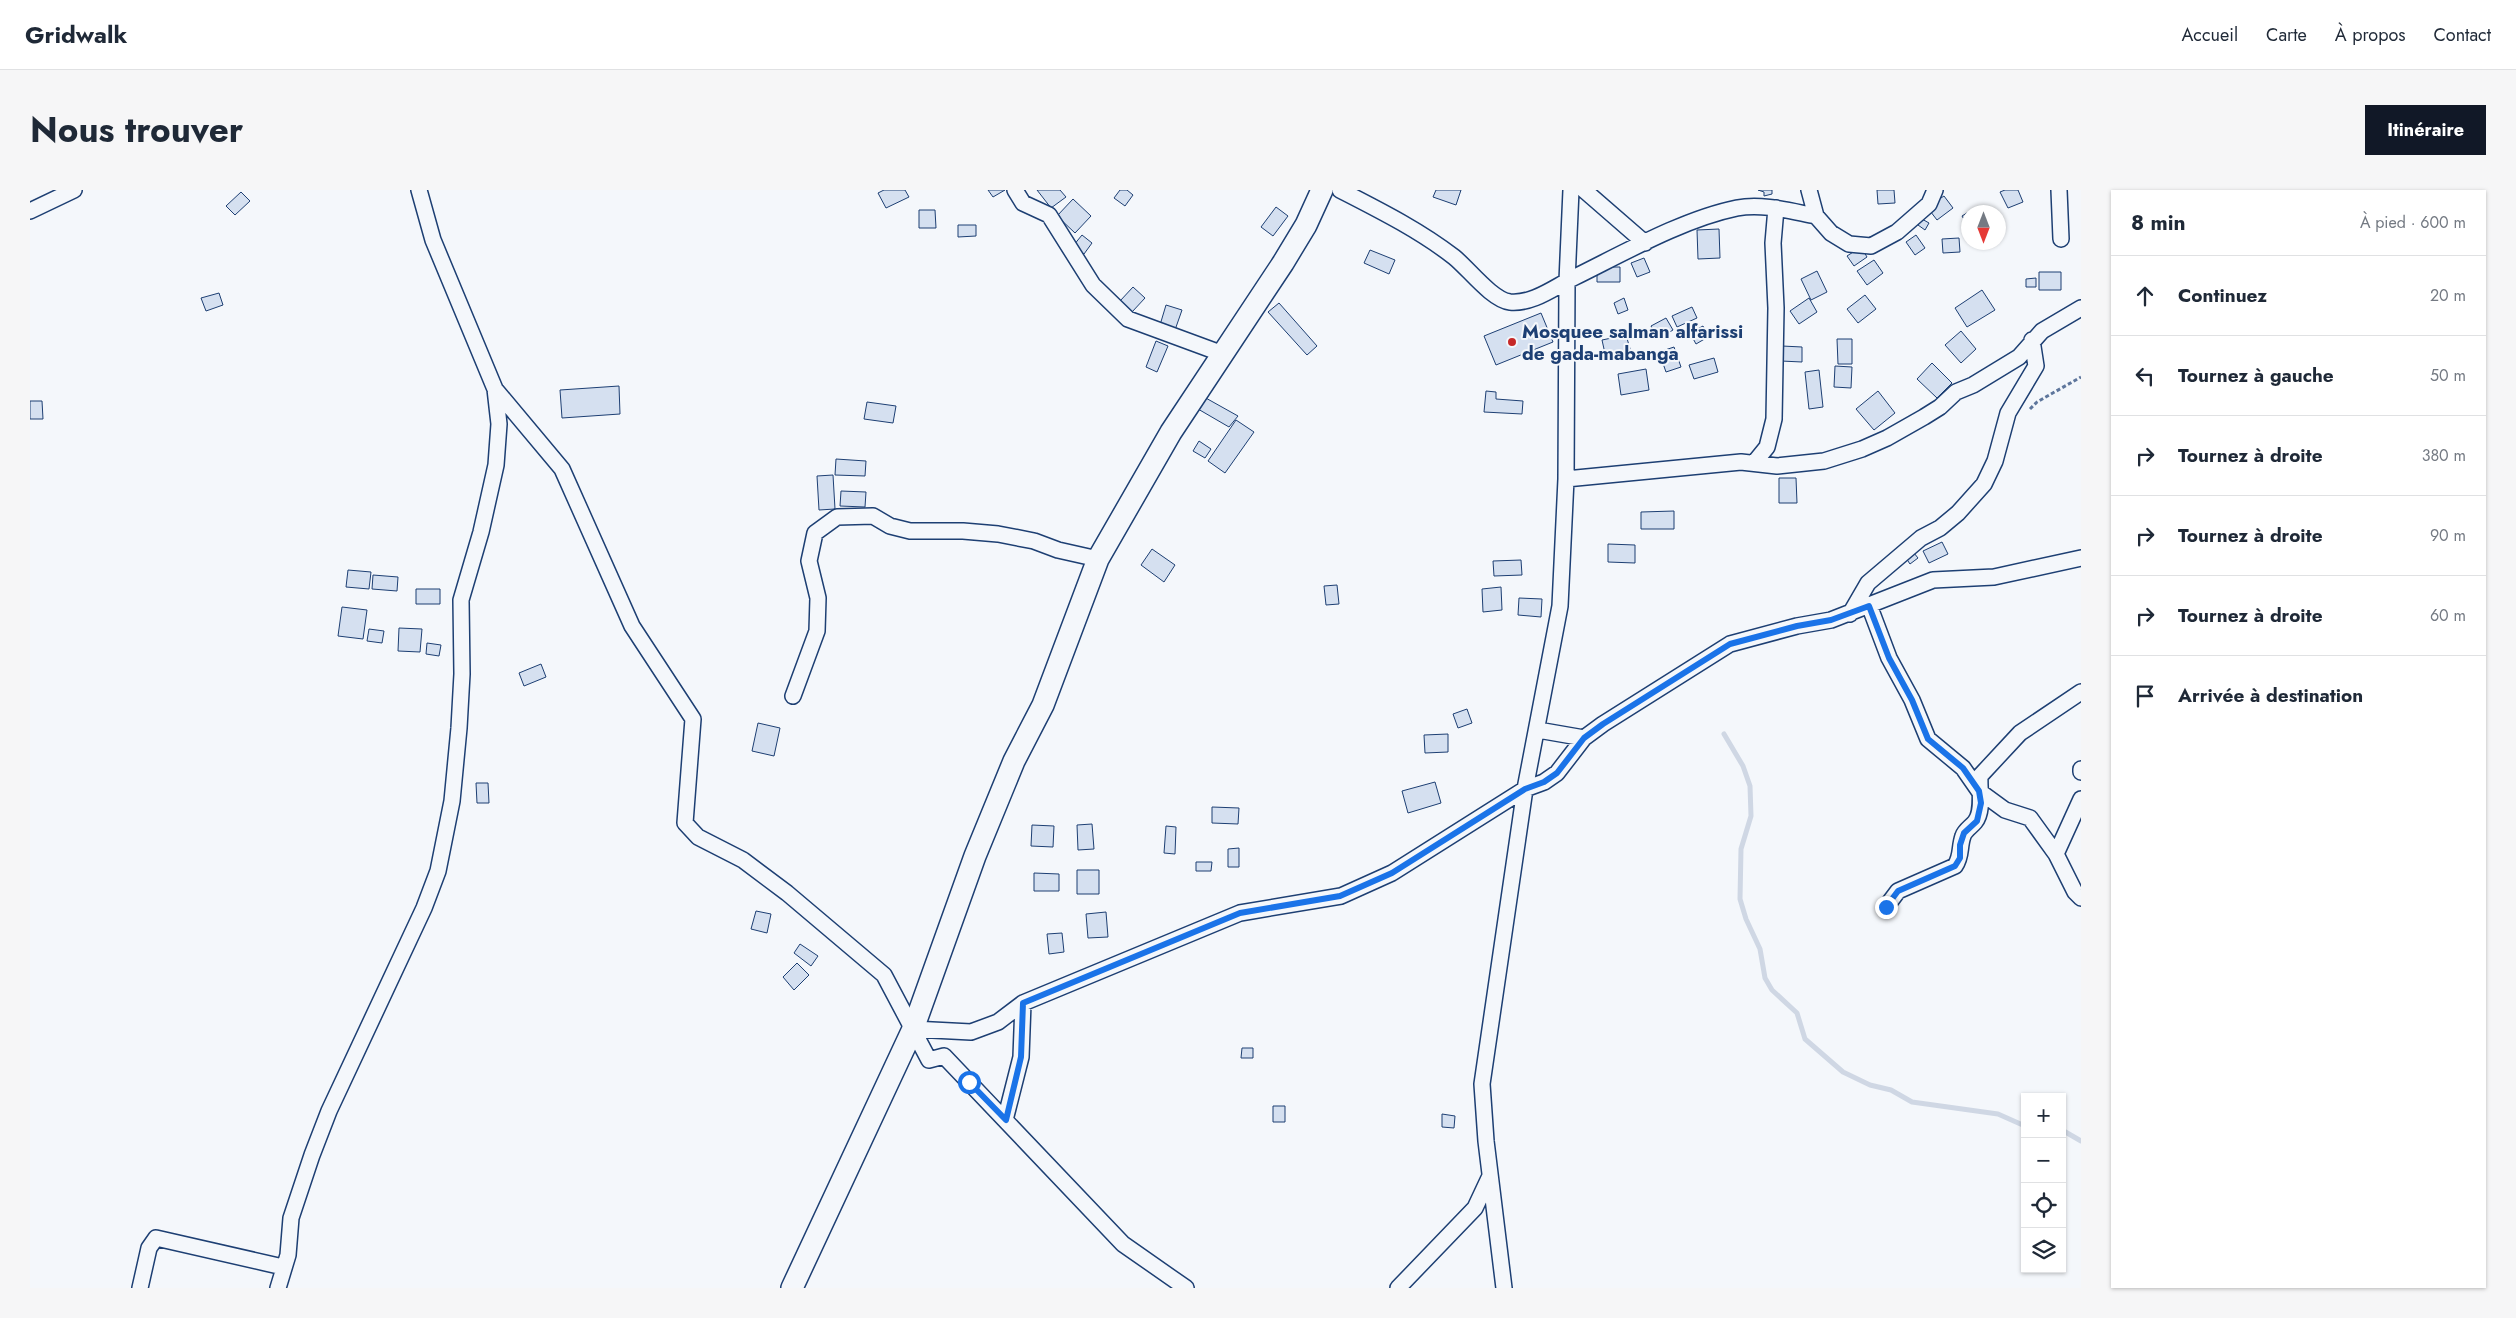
<!DOCTYPE html>
<html lang="fr">
<meta charset="utf-8">
<style>
:root{--surface:#fff;--page:#f6f6f7;--text:#1f2937;--muted:#747a83;--line:#e0e1e3;--accent:#111827}
body{margin:0;font-family:Jost,sans-serif;background:var(--page);color:var(--text)}
.controls{position:absolute;right:15px;bottom:15px;display:grid;overflow:hidden;border-radius:0px;box-shadow:0 1px 4px #0004}
.controls button{width:45px;height:45px;display:grid;place-items:center;padding:0;border:0;border-bottom:1px solid var(--line);background:var(--surface);color:var(--text);font:25px sans-serif}
.compass{position:absolute;left:1931px;top:15px;width:45px;height:45px;border-radius:50%;background:var(--surface);box-shadow:0 1px 4px #0004;rotate:180deg}
.stop{position:absolute;width:15px;height:15px;margin:-11px;border:4px solid #1a73e8;border-radius:50%;background:#fff}
.stop.end{background:#1a73e8;border-color:#fff;box-shadow:0 1px 5px #0008}
.list{margin:0;padding:0;list-style:none}
h2{display:flex;justify-content:space-between;align-items:center;height:65px;margin:0;padding:0 20px;font-size:21px}
h2 small{font-size:16px;font-weight:400;color:var(--muted)}
.list li{display:grid;grid-template-columns:32px 1fr auto;gap:15px;align-items:center;box-sizing:border-box;height:80px;padding:0 20px;border-top:1px solid var(--line)}
.list b{display:block;font-size:19px;white-space:nowrap}
.list em{font-size:16px;font-style:normal;color:var(--muted)}
.icon{flex:none;width:28px;height:28px;fill:none;stroke:currentColor;stroke-width:2;stroke-linecap:round;stroke-linejoin:round}
.map{position:relative;flex:none;width:2051px;height:1098px;overflow:hidden;border-radius:0px}
header{display:flex;align-items:center;gap:30px;box-sizing:border-box;height:70px;padding:0 25px;background:var(--surface);border-bottom:1px solid var(--line)}
header strong{font-size:24px}
nav{display:flex;gap:28px;margin-inline-start:auto;font-size:18px}
.intro{display:flex;align-items:center;justify-content:space-between;box-sizing:border-box;height:120px;padding:0 30px}
h1{margin:0;font-size:35px}
.button{padding:12px 22px;border-radius:0px;background:var(--accent);color:#fff;font-size:18px;font-weight:700}
main{display:flex;gap:30px;padding:0 30px}
aside{flex:1;background:var(--surface);border-radius:0px;box-shadow:0 1px 4px #0004}
.map>svg:first-child{display:block}
</style>
<header>
<strong>Gridwalk</strong>
<nav><a>Accueil</a><a>Carte</a><a>À propos</a><a>Contact</a></nav>
</header>
<div class="intro"><h1>Nous trouver</h1><a class="button">Itinéraire</a></div>
<main>
<div class="map">
<svg width="2051" height="1098" viewBox="0 0 2051 1098">
<rect width="100%" height="100%" fill="#f4f7fb"/>
<g fill="none" stroke-linecap="round" stroke-linejoin="round">
<path stroke="#cfd7e4" stroke-width="5" d="M 1694,544 L 1713,576 L 1720,596 L 1721,626 L 1711,659 L 1710,709 L 1716,729 L 1730,759 L 1735,788 L 1742,800 L 1767,823 L 1775,849 L 1813,882 L 1840,895 L 1861,900 L 1882,912 L 1968,924 L 1995,936
M 2032,940 L 2051,951"/>
</g>
<path fill="#d5e0f0" stroke="#1d3f73" d="M 854,0 L 875,0 L 879,7 L 856,18 L 848,3 Z
M 958,0 L 975,0 L 963,7 Z
M 1007,0 L 1030,0 L 1036,7 L 1021,18 Z
M 1090,0 L 1097,0 L 1103,5 L 1095,16 L 1084,8 Z
M 1406,0 L 1431,0 L 1426,15 L 1403,7 Z
M 1728,0 L 1742,0 L 1742,4 L 1734,6 L 1734,2 Z
M 1847,0 L 1864,0 L 1865,13 L 1848,14 Z
M 1975,0 L 1988,0 L 1993,12 L 1978,18 L 1970,2 Z
M 211,2 L 220,11 L 205,25 L 196,16 Z
M 1914,6 L 1923,18 L 1907,30 L 1897,17 Z
M 1043,9 L 1061,26 L 1045,43 L 1027,26 Z
M 1246,17 L 1258,26 L 1243,46 L 1231,37 Z
M 1945,18 L 1948,22 L 1938,22 L 1938,36 L 1932,26 Z
M 889,20 L 905,20 L 906,38 L 889,38 Z
M 1892,29 L 1899,33 L 1895,40 L 1888,35 Z
M 928,35 L 946,35 L 946,46 L 928,47 Z
M 1689,39 L 1690,68 L 1668,69 L 1667,40 Z
M 1052,45 L 1062,53 L 1054,64 L 1043,56 Z
M 1886,45 L 1895,58 L 1885,65 L 1876,52 Z
M 1929,48 L 1930,62 L 1913,63 L 1912,49 Z
M 1831,57 L 1837,67 L 1824,76 L 1817,66 Z
M 1340,60 L 1365,70 L 1359,84 L 1334,73 Z
M 1614,68 L 1620,82 L 1607,87 L 1601,73 Z
M 1844,70 L 1853,83 L 1837,95 L 1827,81 Z
M 1567,77 L 1590,77 L 1590,92 L 1567,92 Z
M 1787,81 L 1797,102 L 1781,110 L 1771,89 Z
M 2009,82 L 2031,82 L 2031,100 L 2009,100 Z
M 2006,88 L 2006,97 L 1996,97 L 1996,89 Z
M 1103,97 L 1115,108 L 1102,122 L 1090,111 Z
M 1952,100 L 1965,120 L 1937,137 L 1925,118 Z
M 189,103 L 193,115 L 176,121 L 171,108 Z
M 1835,105 L 1846,119 L 1828,133 L 1817,119 Z
M 1594,108 L 1598,120 L 1588,124 L 1584,113 Z
M 1779,108 L 1787,122 L 1769,134 L 1760,121 Z
M 1249,113 L 1287,156 L 1277,165 L 1238,122 Z
M 1136,115 L 1152,120 L 1145,140 L 1130,135 Z
M 1662,117 L 1667,128 L 1647,137 L 1642,126 Z
M 1511,123 L 1523,152 L 1466,175 L 1454,146 Z
M 1636,128 L 1643,140 L 1628,149 L 1621,136 Z
M 1673,136 L 1678,147 L 1666,154 L 1660,143 Z
M 1931,141 L 1946,159 L 1931,173 L 1915,155 Z
M 1596,145 L 1601,162 L 1576,168 L 1572,150 Z
M 1807,149 L 1822,149 L 1822,174 L 1808,174 Z
M 1126,151 L 1138,156 L 1127,182 L 1116,177 Z
M 1752,156 L 1772,157 L 1772,172 L 1751,171 Z
M 1644,157 L 1651,177 L 1636,182 L 1629,162 Z
M 1684,168 L 1688,182 L 1664,189 L 1659,175 Z
M 1902,173 L 1922,193 L 1907,208 L 1887,189 Z
M 1805,176 L 1822,177 L 1821,198 L 1804,197 Z
M 1616,179 L 1619,200 L 1591,205 L 1588,184 Z
M 1789,180 L 1793,217 L 1779,219 L 1775,182 Z
M 589,196 L 590,224 L 532,228 L 530,200 Z
M 1456,201 L 1466,202 L 1466,209 L 1493,211 L 1492,224 L 1454,222 Z
M 1848,201 L 1865,223 L 1844,240 L 1826,219 Z
M 1174,207 L 1208,226 L 1199,237 L 1168,219 Z
M 0,211 L 12,211 L 13,229 L 0,229 Z
M 837,212 L 866,216 L 863,233 L 834,229 Z
M 1206,230 L 1224,242 L 1195,283 L 1178,271 Z
M 1169,251 L 1181,259 L 1175,268 L 1163,261 Z
M 806,269 L 836,271 L 835,286 L 805,285 Z
M 803,285 L 805,319 L 789,320 L 787,286 Z
M 1749,288 L 1766,288 L 1767,313 L 1749,313 Z
M 811,301 L 836,302 L 835,317 L 810,316 Z
M 1644,321 L 1644,339 L 1611,339 L 1611,322 Z
M 1912,352 L 1918,364 L 1899,373 L 1893,361 Z
M 1578,354 L 1605,355 L 1605,373 L 1578,372 Z
M 1122,359 L 1145,375 L 1134,392 L 1111,375 Z
M 1884,363 L 1888,368 L 1880,374 L 1876,368 Z
M 1491,370 L 1492,385 L 1464,386 L 1463,371 Z
M 318,380 L 341,382 L 339,399 L 316,397 Z
M 343,385 L 368,387 L 367,401 L 342,399 Z
M 1307,395 L 1309,414 L 1296,415 L 1294,396 Z
M 1471,397 L 1472,420 L 1453,422 L 1452,399 Z
M 386,399 L 410,399 L 410,414 L 386,414 Z
M 1489,408 L 1512,409 L 1511,427 L 1488,425 Z
M 312,417 L 337,420 L 333,449 L 308,446 Z
M 369,438 L 392,439 L 390,462 L 368,461 Z
M 339,439 L 354,441 L 352,453 L 337,451 Z
M 397,453 L 411,455 L 409,466 L 396,464 Z
M 511,474 L 516,487 L 494,496 L 489,483 Z
M 1437,519 L 1442,533 L 1428,538 L 1423,524 Z
M 728,533 L 750,538 L 744,566 L 722,561 Z
M 1418,544 L 1418,562 L 1395,563 L 1394,545 Z
M 1405,592 L 1411,613 L 1378,623 L 1372,601 Z
M 446,593 L 458,593 L 459,613 L 447,613 Z
M 1182,617 L 1209,618 L 1208,634 L 1182,633 Z
M 1062,634 L 1064,659 L 1048,660 L 1047,635 Z
M 1002,635 L 1024,636 L 1023,657 L 1001,656 Z
M 1136,636 L 1146,637 L 1145,664 L 1134,663 Z
M 1209,658 L 1209,677 L 1198,677 L 1198,659 Z
M 1166,672 L 1182,672 L 1181,681 L 1166,681 Z
M 1047,680 L 1069,680 L 1069,704 L 1047,704 Z
M 1004,683 L 1029,684 L 1029,701 L 1004,701 Z
M 726,721 L 741,724 L 737,743 L 721,739 Z
M 1076,722 L 1078,747 L 1058,748 L 1056,724 Z
M 1032,743 L 1034,762 L 1019,764 L 1017,744 Z
M 770,754 L 788,766 L 781,776 L 764,763 Z
M 767,773 L 779,785 L 764,800 L 753,787 Z
M 1212,858 L 1223,858 L 1223,868 L 1211,868 Z
M 1243,916 L 1255,916 L 1255,932 L 1243,932 Z
M 1412,924 L 1425,926 L 1424,938 L 1412,937 Z"/>
<g fill="none" stroke-linecap="round" stroke-linejoin="round">
<g stroke="#1d3f73" stroke-width="18">
<path id="street" d="M 985,0 L 993,13 L 1019,25 L 1063,95 L 1098,129 L 1193,164
M 1310,0 C 1349,20 1389,40 1424,67 C 1438,78 1462,110 1480,112 C 1503,114 1523,98 1543,88 C 1592,64 1653,29 1707,18 C 1732,13 1760,21 1786,26
M 1554,0 L 1615,53
M 1779,0 L 1786,26 L 1801,43 L 1819,54 L 1841,56 L 1867,42 L 1899,14 L 1905,0
M 2029,0 L 2031,49
M 0,21 L 44,0
M 465,199 L 532,279 L 602,436 L 663,529 L 655,633 L 668,647 L 713,670 L 757,703 L 854,785 L 899,870 L 914,866 L 1093,1054 L 1156,1098
M 1724,273 L 1737,257 L 1744,229 L 1746,118 L 1743,53 L 1746,18
M 1536,289 L 1711,272 L 1747,276 L 1794,271 L 1832,259 L 1857,248 L 1894,227 L 1910,217 L 1926,202 L 1943,195 L 1989,167 L 2012,141 L 2051,118
M 1839,415 L 1859,468 L 1882,510 L 1898,549 L 1933,578 L 1949,601 L 1975,620 L 2000,628 L 2026,664 L 2045,702 L 2051,708
M 1820,424 L 1838,393 L 1891,348 L 1910,338 L 1928,323 L 1954,294 L 1965,271 L 1978,223 L 2006,176 L 2002,150
M 763,506 L 787,441 L 788,408 L 779,371 L 785,343 L 807,327 L 843,326 L 860,336 L 880,341 L 933,341 L 968,344 L 1004,351 L 1028,360 L 1068,369
M 1508,540 L 1554,548
M 2051,579 L 2051,582
M 2026,664 L 2051,609
M 1856,717 L 1868,701 L 1925,676 C 1932,666 1929,657 1933,646 C 1935,640 1941,637 1945,632 C 1954,621 1949,599 1950,586 L 1990,543 L 2051,502
M 883,839 L 941,842 L 968,832 L 993,813 L 1210,723 L 1311,706 L 1362,683 L 1495,599 L 1514,592 L 1527,583 L 1554,548 L 1573,534 L 1700,454 L 1767,436 L 1801,430 L 1903,390 L 1964,387 L 2051,368
M 975,930 L 991,867 L 993,813
M 110,1098 L 119,1058 L 126,1048 L 253,1077
M 248,1098 L 258,1065 L 261,1028 L 282,965 L 299,921 L 394,718 L 408,681 L 422,611 L 429,538 L 432,484 L 431,410 L 451,342 L 466,275 L 469,234 L 465,199 L 403,50 L 389,0
M 1368,1098 L 1445,1018 L 1460,986
M 1474,1098 L 1456,951 L 1452,894 L 1495,599 L 1530,416 L 1536,289 L 1537,91 L 1541,0"/>
</g>
<g stroke="#1d3f73" stroke-width="24">
<path id="secondary" d="M 762,1098 L 883,839 L 945,666 L 984,571 L 1013,515 L 1068,369 L 1141,242 L 1253,73 L 1276,35 L 1292,0"/>
</g>
<path stroke="#5e769c" stroke-width="3" stroke-dasharray="4 2.5" stroke-linecap="butt" d="M 2000,219 L 2007,212 L 2051,187"/>
<use href="#street" stroke="#f4f7fb" stroke-width="15"/>
<use href="#secondary" stroke="#f4f7fb" stroke-width="21"/>
</g>
<g fill="none" stroke-linecap="round" stroke-linejoin="round">
<path stroke="#1a73e8" stroke-width="6" d="M 939,892 L 976,930 L 991,867 L 993,813 L 1210,723 L 1310,706 L 1362,683 L 1495,599 L 1514,592 L 1527,583 L 1554,548 L 1573,534 L 1700,454 L 1767,436 L 1801,430 L 1839,416 L 1859,468 L 1882,510 L 1898,549 L 1933,578 L 1949,601 L 1951,613 L 1947,631 L 1934,643 L 1930,655 L 1930,668 L 1925,676 L 1868,701 L 1856,717"/>
</g>
<circle fill="#c62828" stroke="#f4f7fb" stroke-width="2" cx="1482" cy="152" r="5"/>
<g text-anchor="middle" stroke-width="4" stroke-linejoin="round" paint-order="stroke">
<g font-size="19" font-weight="bold" fill="#1d3f73" stroke="#f4f7fb" text-anchor="start">
<text x="1492" y="148">Mosquee salman alfarissi<tspan x="1492" dy="22">de gada-mabanga</tspan></text>
</g>
</g>
</svg>
<div class="controls">
<button>+</button>
<button>−</button>
<button><svg class="icon" aria-label="locate" viewBox="0 0 24 24"><circle cx="12" cy="12" r="6"/><path d="M12 2v4M12 18v4M2 12h4M18 12h4"/></svg></button>
<button><svg class="icon" aria-label="layers" viewBox="0 0 24 24"><path d="M12 4l9 5-9 5-9-5zM3 14l9 5 9-5"/></svg></button>
</div>
<svg class="compass" viewBox="-18 -18 36 36"><path d="M0-13l5 13h-10z" fill="#e53935"/><path d="M0 13l5-13h-10z" fill="#747a83"/></svg>
<div class="stop" style="left:939px;top:892px"></div>
<div class="stop end" style="left:1856px;top:717px"></div>
</div>
<aside>
<h2>8 min<small>À pied · 600 m</small></h2>
<ul class="list">
<li><svg class="icon" aria-label="ahead" viewBox="0 0 24 24"><path d="M12 20V5M6 11l6-6 6 6"/></svg><div><b>Continuez</b></div><em>20 m</em></li>
<li><svg class="icon" aria-label="left" viewBox="0 0 24 24"><path d="M17 20v-9H6M10 6l-5 5 5 5"/></svg><div><b>Tournez à gauche</b></div><em>50 m</em></li>
<li><svg class="icon" aria-label="right" viewBox="0 0 24 24"><path d="M7 20v-9h11M14 6l5 5-5 5"/></svg><div><b>Tournez à droite</b></div><em>380 m</em></li>
<li><svg class="icon" aria-label="right" viewBox="0 0 24 24"><path d="M7 20v-9h11M14 6l5 5-5 5"/></svg><div><b>Tournez à droite</b></div><em>90 m</em></li>
<li><svg class="icon" aria-label="right" viewBox="0 0 24 24"><path d="M7 20v-9h11M14 6l5 5-5 5"/></svg><div><b>Tournez à droite</b></div><em>60 m</em></li>
<li><svg class="icon" aria-label="arrive" viewBox="0 0 24 24"><path d="M6 21V4h12l-3 4 3 4H6"/></svg><div><b>Arrivée à destination</b></div></li>
</ul>
</aside>
</main>
